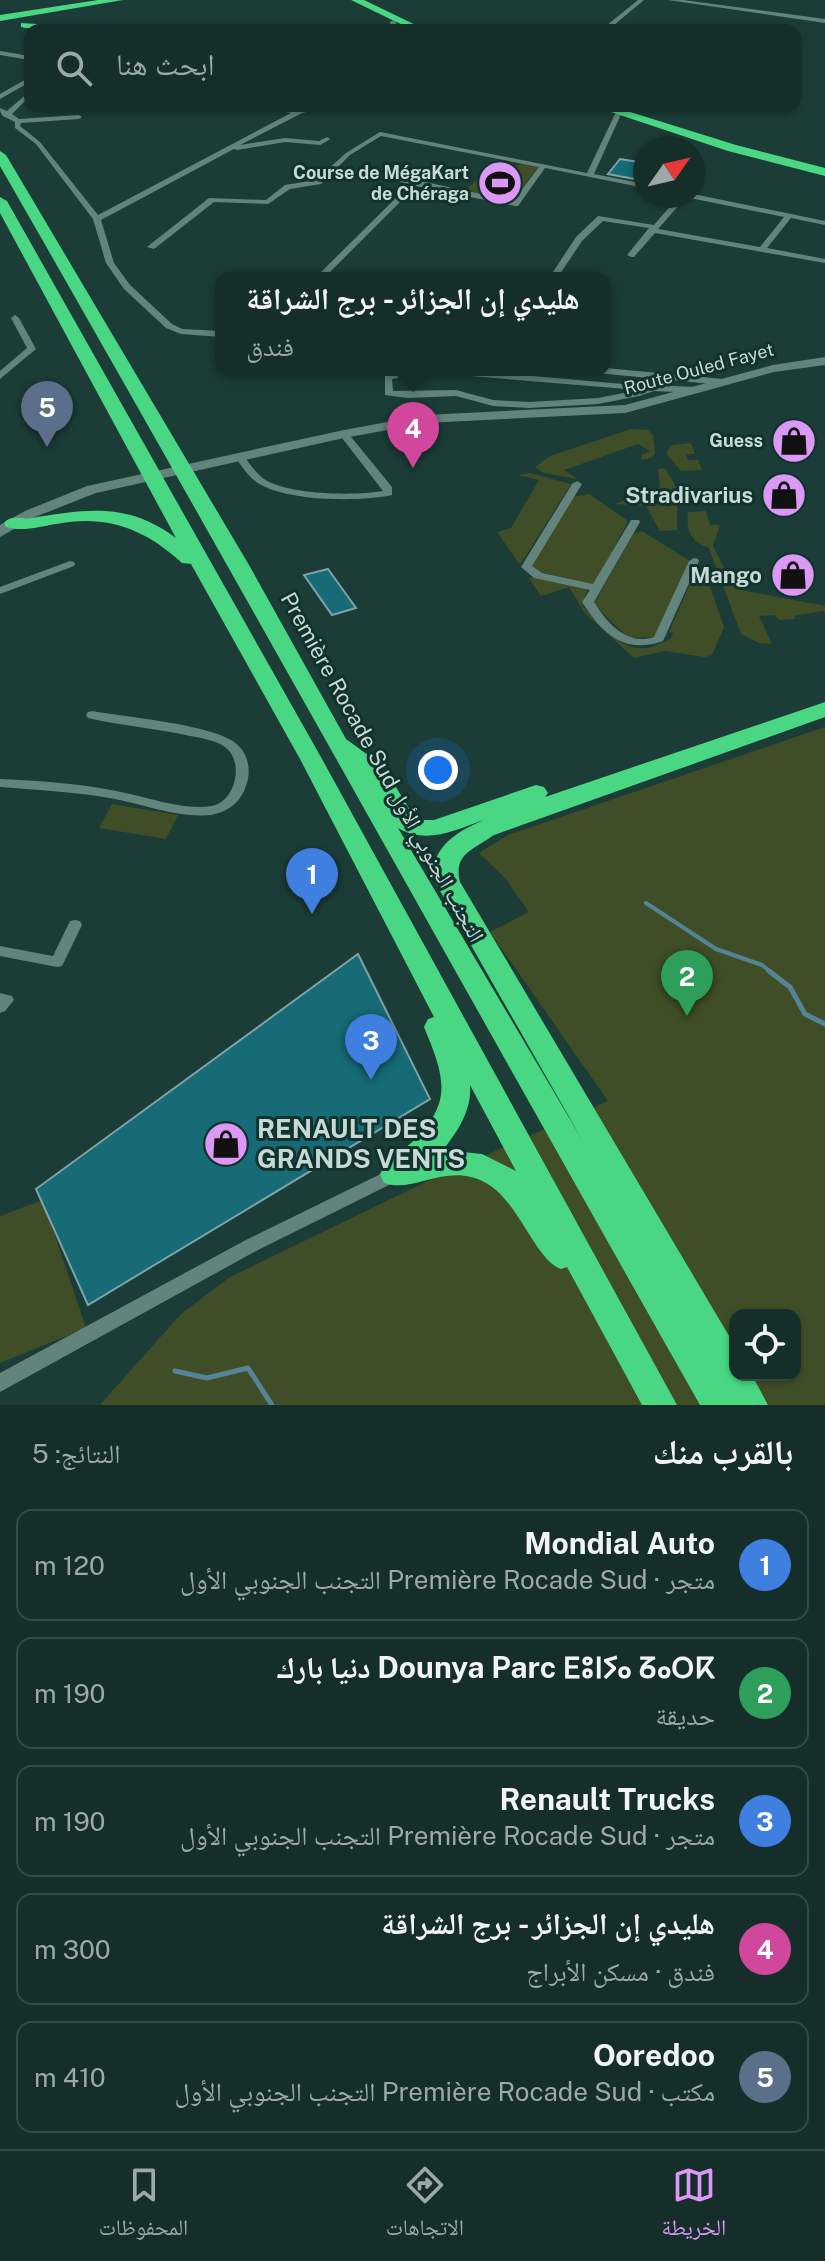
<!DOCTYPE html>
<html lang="ar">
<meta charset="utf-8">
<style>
:root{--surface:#152e29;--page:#223a35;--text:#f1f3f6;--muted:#9da8a8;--line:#344a46;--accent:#db99f5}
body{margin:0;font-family:"Public Sans","Noto Naskh Arabic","Noto Sans Tifinagh",sans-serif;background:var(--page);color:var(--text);direction:rtl}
.controls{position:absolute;right:24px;bottom:24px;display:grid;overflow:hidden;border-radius:16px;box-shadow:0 2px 6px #0004}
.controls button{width:72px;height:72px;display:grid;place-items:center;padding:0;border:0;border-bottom:2px solid var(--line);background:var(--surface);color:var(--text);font:40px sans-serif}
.compass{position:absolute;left:633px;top:136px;width:72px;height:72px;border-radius:50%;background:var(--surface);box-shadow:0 2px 6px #0004;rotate:56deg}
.you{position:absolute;left:438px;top:770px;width:28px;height:28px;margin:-20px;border:6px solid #fff;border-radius:50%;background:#1a73e8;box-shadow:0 0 0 12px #1a73e833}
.badge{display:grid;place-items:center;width:52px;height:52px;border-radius:50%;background:var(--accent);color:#fff;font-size:26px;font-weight:700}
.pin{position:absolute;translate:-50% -66px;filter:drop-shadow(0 2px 4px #0008)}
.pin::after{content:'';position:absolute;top:42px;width:28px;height:24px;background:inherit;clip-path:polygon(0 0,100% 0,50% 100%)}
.popup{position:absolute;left:215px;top:272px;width:396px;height:104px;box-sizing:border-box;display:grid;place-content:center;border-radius:16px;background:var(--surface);filter:drop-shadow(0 2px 6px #0005);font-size:26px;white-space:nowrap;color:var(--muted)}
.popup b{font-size:30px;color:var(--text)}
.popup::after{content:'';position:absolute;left:50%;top:100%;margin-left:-16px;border:16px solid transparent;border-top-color:var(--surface)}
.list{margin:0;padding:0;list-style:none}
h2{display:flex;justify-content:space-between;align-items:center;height:104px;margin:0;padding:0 32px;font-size:34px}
h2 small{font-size:26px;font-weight:400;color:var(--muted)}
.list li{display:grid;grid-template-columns:52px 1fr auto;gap:24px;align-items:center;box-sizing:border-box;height:112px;margin:0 16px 16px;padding:0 16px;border:2px solid var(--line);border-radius:16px}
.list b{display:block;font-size:30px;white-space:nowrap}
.list p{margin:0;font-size:26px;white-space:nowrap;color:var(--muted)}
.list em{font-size:26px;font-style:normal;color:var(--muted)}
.icon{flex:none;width:44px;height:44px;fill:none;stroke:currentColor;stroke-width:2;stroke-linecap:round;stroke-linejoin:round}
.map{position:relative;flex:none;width:825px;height:1405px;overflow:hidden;direction:ltr}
.search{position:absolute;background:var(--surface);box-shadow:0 2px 6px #0004;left:24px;right:24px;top:24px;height:88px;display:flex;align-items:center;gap:20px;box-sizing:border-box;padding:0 28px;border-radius:16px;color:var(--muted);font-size:30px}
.sheet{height:744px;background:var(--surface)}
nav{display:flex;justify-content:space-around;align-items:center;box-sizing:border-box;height:112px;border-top:2px solid var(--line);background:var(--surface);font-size:22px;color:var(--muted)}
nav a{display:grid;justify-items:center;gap:4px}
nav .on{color:var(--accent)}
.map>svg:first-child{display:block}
</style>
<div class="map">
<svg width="825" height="1405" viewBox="0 0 825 1405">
<rect width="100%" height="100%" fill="#1c3d37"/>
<path fill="#3f4e27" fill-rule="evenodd" d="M 522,163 L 539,166 L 512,201 L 464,191 L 484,174 L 505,173 Z
M 631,429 L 648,430 L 653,435 L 655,453 L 651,458 L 642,460 L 641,455 L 650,451 L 638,444 L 564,470 L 577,479 L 544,473 L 535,467 L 550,456 Z
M 691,443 L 695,454 L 686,454 L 688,460 L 698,460 L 702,470 L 681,471 L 666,453 L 672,445 Z
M 665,468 L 677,489 L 677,530 L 660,531 L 646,506 L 615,504 L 660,487 L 658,469 Z
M 530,473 L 571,484 L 520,565 L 497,532 L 511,528 L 539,480 L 518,475 Z
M 589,494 L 628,521 L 595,585 L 535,571 L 531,564 L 574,497 Z
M 706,511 L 710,525 L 720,525 L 713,546 L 733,585 L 741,590 L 825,606 L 825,614 L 823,611 L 794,616 L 795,619 L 779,620 L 775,615 L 759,616 L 772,644 L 759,643 L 741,634 L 709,548 C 690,541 686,531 688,512 Z
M 642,531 L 690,561 L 655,637 L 628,638 L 594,604 L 634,533 Z
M 698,566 L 704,569 L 724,627 L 712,655 L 705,657 L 664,651 L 634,658 L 584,612 L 569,587 L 541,596 L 528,577 L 587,589 L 582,606 C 600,623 619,651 646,648 C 655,647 663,642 671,639 L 673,633 L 669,632 Z
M 825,727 L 825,1405 L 100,1405 L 181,1314 L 230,1277 L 428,1181 L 608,1101 L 490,932 L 529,912 L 505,878 L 479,853 L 508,835 ZM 735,1315 L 795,1315 L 795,1375 L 735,1375 Z
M 112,804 L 178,815 L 166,839 L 99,828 Z
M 43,1200 L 86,1328 L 0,1363 L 0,1216 Z"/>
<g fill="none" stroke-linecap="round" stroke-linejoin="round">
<path stroke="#568497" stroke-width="4" d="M 646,903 L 716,949 L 762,965 L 772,973"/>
<path stroke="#568497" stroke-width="5" d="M 769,971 L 790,987 L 805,1014 L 825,1024
M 175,1371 L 207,1378 L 248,1368 L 272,1405"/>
</g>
<path fill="#166b76" stroke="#7ea2a7" stroke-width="2" d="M 620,159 L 645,163 L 645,181 L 608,174 Z
M 328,569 L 356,608 L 332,615 L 304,575 Z
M 358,954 L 430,1099 L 88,1305 L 36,1189 Z"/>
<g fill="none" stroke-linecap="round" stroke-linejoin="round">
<path fill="#62847c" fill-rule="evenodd" d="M 638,0 L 644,0 L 608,30 L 601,30 Z
M 668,0 L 683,0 L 825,19 L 825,23 Z
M 393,20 L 396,22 L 397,30 L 391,30 L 390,22 Z
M 351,28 L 356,29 L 357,30 L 348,30 Z
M 0,51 L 30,56 L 30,60 L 0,55 Z
M 30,77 L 30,82 L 0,99 L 0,94 Z
M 30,91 L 30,96 L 12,114 L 19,119 L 79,115 L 82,117 L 79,119 L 21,123 L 20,126 L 40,142 L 98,215 L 291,113 L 244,106 L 262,106 L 296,110 L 315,106 L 432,106 L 429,108 L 320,109 L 302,113 L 240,145 L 285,138 L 319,141 L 327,137 L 330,139 L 329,140 L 320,145 L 285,142 L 237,150 L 234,149 L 101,220 L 114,263 L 130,285 L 172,324 L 182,329 L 221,331 L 221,337 L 181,334 L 166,328 L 124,289 L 106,263 L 93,219 L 36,144 L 15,128 L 15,122 C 7,117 0,118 0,108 L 7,111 Z
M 619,110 L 622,112 L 594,174 L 645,184 L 645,188 L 545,168 L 518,206 L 515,206 L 416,186 L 324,278 L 315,278 L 410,184 L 344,170 L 344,168 L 416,180 L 513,201 L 539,167 L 381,136 L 350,155 L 321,184 L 290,189 L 268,204 L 214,202 L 154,249 L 147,247 L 209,198 L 266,200 L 285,185 L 316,180 L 346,153 L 380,132 L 587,173 L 616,112 Z
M 693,194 L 825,221 L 825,225 L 791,218 L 767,248 L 825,259 L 825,263 L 655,233 L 634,257 L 631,257 L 627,255 L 649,228 L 603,221 L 582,241 L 560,274 L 565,278 L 555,278 L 551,275 L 576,237 L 598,216 L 654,225 L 679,196 L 687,196 L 658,229 L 760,247 L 784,217 L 690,198 L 689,196 L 693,196 Z
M 15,315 L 19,318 L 36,349 L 0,379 L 0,371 L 27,348 L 11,318 Z
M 605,368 L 723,379 L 727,382 L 723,385 L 597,373 L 593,370 L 605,370 Z
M 411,370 L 429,370 L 425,373 L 392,379 L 393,391 L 456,390 L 493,400 L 529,402 L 598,398 L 639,390 L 434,373 L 430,370 L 464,370 L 623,384 L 698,387 L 703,390 L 698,393 L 654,391 L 639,396 L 598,404 L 529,408 L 493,406 L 456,396 L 407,398 L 385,395 L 385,375 Z
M 344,431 L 347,432 L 392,487 L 392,495 C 360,502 282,502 255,481 C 247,475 241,465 235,457 L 240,454 L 243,455 C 249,463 256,473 264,479 C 288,495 355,496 383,491 L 339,434 Z
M 577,481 L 582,484 L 532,566 L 542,573 L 593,584 L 631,520 L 639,520 L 640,522 L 594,602 C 607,623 627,646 654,637 L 689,561 L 694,558 L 698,559 L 699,561 L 663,641 C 624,655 602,633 582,602 L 590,590 L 534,578 L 521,567 L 572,484 Z
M 70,561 L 74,562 L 75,564 L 74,566 L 0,594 L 0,587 Z
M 92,711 C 125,717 209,724 234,742 C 248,752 252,770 246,786 C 241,802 228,812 211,815 C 179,818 145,805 115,799 C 77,792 38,790 0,787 L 0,779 C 39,781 77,783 116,791 C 144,796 184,811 212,806 C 222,804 230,795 233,786 C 238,773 237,756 225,747 C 215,740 201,738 190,736 C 156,728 121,726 88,718 L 86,715 L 88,712 Z
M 75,920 L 80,921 L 82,925 L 62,966 L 57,967 L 0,956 L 0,946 L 53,956 L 70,921 Z
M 0,993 L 12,996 L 14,1000 L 5,1011 L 0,1013 Z
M 395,1167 L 401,1169 L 403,1174 L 401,1179 L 256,1251 L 0,1392 L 0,1373 L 244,1241 Z"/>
<path fill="#62847c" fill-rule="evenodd" d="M 825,357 L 825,365 L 774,372 L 625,413 L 425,423 L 344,438 L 96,493 L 35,517 L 0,537 L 0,525 L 25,511 L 87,486 L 344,430 L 425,415 L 625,405 L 773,365 Z"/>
<path fill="#49d783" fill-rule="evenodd" d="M 98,0 L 123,0 L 0,21 L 0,15 Z
M 351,0 L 364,0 L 426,30 L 413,30 Z
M 21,23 L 83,27 L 88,30 L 25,28 L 21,27 Z
M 593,106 L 611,106 L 736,145 L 825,168 L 825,176 L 728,151 Z
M 0,151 L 6,155 L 249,565 L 346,739 L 383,766 L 413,815 L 422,820 L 434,820 L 536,785 L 544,787 L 548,793 L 545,797 L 825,702 L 825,717 L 494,835 C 473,850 453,854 460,882 L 735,1346 L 735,1375 L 752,1375 L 768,1405 L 700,1405 C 466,992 236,577 0,166 ZM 484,820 C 457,831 427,850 435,882 L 584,1143 L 398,828 C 427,845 455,830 484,820 Z
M 0,197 L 7,201 L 322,759 L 677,1405 L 642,1405 L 567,1267 L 561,1269 C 535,1260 519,1201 486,1183 C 447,1161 414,1194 384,1183 L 380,1174 C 386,1160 399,1154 410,1144 C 454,1103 445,1078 424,1027 L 428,1019 L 434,1017 L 300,759 L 191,564 L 182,563 C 145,529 107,514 56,524 C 37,527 25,532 6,527 L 4,523 C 12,514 21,520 32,518 C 87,509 128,502 176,538 L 0,213 ZM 470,1085 L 516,1171 L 482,1154 L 443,1150 C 458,1131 472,1110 470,1085 Z"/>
</g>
<defs>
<g id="stadium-disc" transform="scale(2.3)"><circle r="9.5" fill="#db99f5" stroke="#12322d"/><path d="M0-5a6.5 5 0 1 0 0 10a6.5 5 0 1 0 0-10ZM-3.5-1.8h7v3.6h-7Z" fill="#111"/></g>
<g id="shop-disc" transform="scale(2.3)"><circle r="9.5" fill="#db99f5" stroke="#12322d"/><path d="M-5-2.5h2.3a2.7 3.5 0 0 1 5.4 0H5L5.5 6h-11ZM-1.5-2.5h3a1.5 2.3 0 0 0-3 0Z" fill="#111"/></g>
</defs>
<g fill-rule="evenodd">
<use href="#stadium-disc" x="500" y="183"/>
<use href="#shop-disc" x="794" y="441"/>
<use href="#shop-disc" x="784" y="495"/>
<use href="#shop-disc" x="793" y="575"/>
<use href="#shop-disc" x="226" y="1144"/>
</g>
<g text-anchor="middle" stroke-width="6" stroke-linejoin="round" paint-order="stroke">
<g font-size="18" font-weight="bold" fill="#c7d9d5" stroke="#12322d" text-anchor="end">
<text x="469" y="179">Course de MégaKart<tspan x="469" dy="21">de Chéraga</tspan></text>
<text x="763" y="447">Guess</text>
</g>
<g font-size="18" fill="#c7d9d5" stroke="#12322d">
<text transform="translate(699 369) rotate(-15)" y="6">Route Ouled Fayet</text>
</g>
<g font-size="22" font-weight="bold" fill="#c7d9d5" stroke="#12322d" text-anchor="end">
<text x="753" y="503">Stradivarius</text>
<text x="762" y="583">Mango</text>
</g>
<g font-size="22" fill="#c7d9d5" stroke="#12322d">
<text transform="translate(383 767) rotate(61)" y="8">Première Rocade Sud التجنب الجنوبي الأول</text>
</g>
<g font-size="26" font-weight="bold" fill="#c7d9d5" stroke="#12322d" text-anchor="start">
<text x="257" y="1138">RENAULT DES<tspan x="257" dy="30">GRANDS VENTS</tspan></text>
</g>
</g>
</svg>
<div class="controls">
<button><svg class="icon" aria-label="locate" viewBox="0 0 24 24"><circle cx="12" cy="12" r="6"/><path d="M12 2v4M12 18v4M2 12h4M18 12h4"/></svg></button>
</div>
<svg class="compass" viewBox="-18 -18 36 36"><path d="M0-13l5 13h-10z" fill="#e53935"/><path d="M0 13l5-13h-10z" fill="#9da8a8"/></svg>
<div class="you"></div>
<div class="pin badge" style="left:312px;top:914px;background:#3f7fe0">1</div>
<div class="pin badge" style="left:687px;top:1016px;background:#2e9e5b">2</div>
<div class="pin badge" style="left:371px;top:1080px;background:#3f7fe0">3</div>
<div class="pin badge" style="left:413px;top:468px;background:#d1479c">4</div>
<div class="popup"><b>هليدي إن الجزائر - برج الشراقة</b>فندق</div>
<div class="pin badge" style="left:47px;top:447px;background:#5c6f8a">5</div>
<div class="search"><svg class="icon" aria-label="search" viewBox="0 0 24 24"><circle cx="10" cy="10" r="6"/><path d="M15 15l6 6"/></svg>ابحث هنا</div>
</div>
<section class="sheet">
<h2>بالقرب منك<small>النتائج: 5</small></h2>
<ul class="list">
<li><span class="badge" style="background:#3f7fe0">1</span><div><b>Mondial Auto</b><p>متجر · Première Rocade Sud التجنب الجنوبي الأول</p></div><em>120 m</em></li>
<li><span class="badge" style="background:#2e9e5b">2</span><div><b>Dounya Parc ⴹⵓⵏⵢⴰ ⵒⴰⵔⴽ دنيا بارك</b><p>حديقة</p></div><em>190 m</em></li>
<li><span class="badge" style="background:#3f7fe0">3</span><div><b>Renault Trucks</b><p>متجر · Première Rocade Sud التجنب الجنوبي الأول</p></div><em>190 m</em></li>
<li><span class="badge" style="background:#d1479c">4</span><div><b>هليدي إن الجزائر - برج الشراقة</b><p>فندق · مسكن الأبراج</p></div><em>300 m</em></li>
<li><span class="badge" style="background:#5c6f8a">5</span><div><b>Ooredoo</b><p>مكتب · Première Rocade Sud التجنب الجنوبي الأول</p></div><em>410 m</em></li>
</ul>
</section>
<nav>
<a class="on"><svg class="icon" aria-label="map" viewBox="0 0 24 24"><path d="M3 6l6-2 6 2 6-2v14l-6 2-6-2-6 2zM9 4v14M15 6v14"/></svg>الخريطة</a>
<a><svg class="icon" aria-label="directions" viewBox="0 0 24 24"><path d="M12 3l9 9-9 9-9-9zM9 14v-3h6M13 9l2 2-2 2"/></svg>الاتجاهات</a>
<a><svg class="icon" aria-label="saved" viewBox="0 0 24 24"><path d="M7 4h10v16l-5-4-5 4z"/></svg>المحفوظات</a>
</nav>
